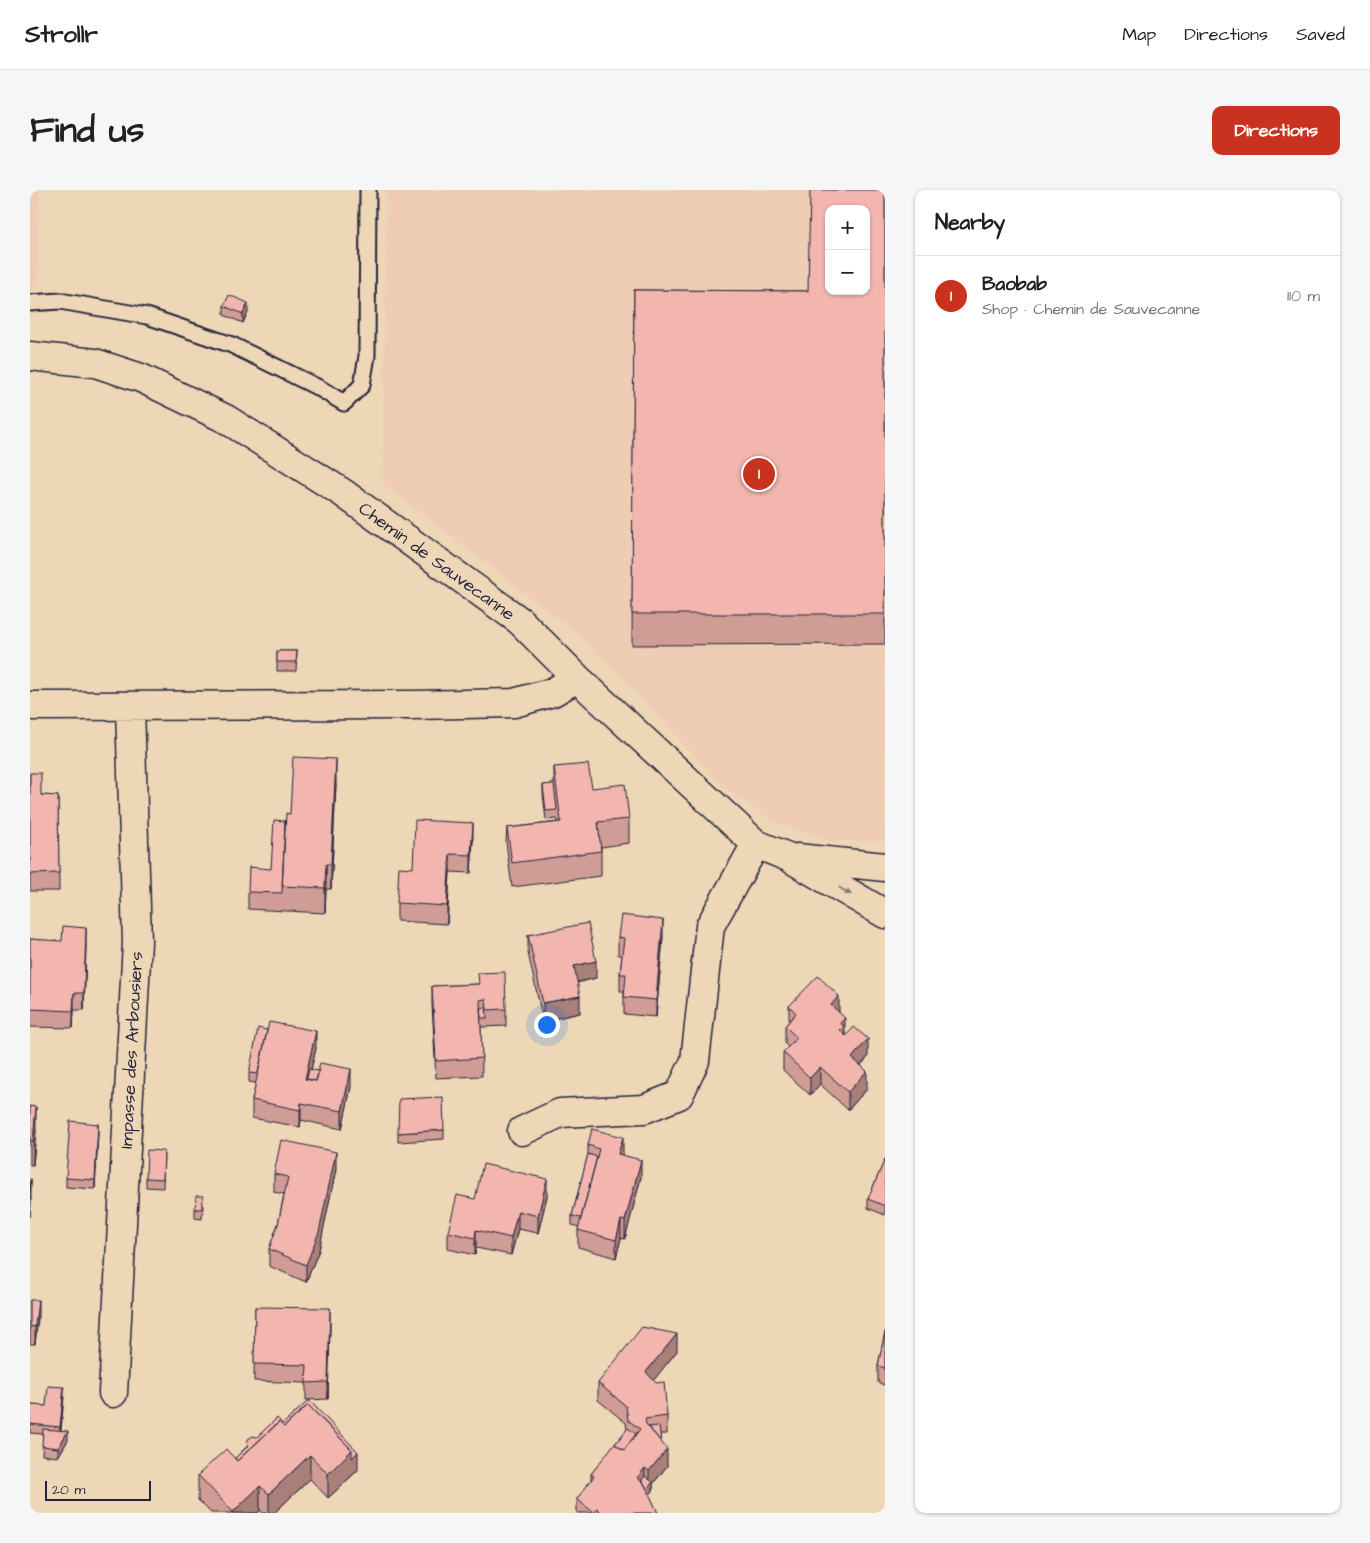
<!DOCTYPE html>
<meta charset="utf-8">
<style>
:root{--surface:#fff;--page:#f6f6f6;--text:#202124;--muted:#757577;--line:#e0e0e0;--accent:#c8321e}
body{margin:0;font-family:"Architects Daughter",sans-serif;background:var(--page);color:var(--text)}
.controls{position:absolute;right:15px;top:15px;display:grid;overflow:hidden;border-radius:10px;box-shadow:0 1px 4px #0004}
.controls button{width:45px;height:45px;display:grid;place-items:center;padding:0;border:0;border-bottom:1px solid var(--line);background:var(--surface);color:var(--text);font:25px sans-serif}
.scale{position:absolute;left:15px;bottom:12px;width:106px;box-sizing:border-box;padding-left:5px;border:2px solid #22223b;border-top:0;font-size:14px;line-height:18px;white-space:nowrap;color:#22223b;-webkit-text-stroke:4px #eed7b6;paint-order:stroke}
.you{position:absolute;left:516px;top:834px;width:18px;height:18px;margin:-12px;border:4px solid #fff;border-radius:50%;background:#1a73e8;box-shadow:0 0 0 8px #1a73e833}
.badge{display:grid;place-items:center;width:32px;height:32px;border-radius:50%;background:var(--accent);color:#fff;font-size:16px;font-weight:700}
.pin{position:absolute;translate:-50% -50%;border:2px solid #fff;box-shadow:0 1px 5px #0006}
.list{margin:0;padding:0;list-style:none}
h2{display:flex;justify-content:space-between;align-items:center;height:65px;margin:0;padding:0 20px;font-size:21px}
h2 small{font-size:16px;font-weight:400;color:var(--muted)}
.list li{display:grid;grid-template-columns:32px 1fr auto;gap:15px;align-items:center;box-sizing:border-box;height:80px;padding:0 20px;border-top:1px solid var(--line)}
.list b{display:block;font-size:19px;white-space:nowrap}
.list p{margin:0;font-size:16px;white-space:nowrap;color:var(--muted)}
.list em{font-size:16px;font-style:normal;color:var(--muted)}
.map{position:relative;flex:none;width:855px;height:1323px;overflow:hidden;border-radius:10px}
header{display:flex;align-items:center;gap:30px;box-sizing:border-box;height:70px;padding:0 25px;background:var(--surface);border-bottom:1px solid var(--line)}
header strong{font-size:24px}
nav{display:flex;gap:28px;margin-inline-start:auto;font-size:18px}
.intro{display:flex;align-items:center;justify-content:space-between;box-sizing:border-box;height:120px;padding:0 30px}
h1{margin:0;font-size:35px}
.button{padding:12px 22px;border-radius:10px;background:var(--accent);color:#fff;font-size:18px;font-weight:700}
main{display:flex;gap:30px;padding:0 30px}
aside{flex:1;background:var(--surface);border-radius:10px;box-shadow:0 1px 4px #0004}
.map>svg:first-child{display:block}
</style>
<header>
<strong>Strollr</strong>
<nav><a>Map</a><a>Directions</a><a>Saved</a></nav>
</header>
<div class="intro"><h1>Find us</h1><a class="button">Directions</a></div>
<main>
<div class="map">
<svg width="855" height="1323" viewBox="0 0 855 1323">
<rect width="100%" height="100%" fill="#eed7b6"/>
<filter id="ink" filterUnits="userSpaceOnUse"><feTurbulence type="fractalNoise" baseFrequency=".02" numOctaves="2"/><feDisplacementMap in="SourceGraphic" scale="10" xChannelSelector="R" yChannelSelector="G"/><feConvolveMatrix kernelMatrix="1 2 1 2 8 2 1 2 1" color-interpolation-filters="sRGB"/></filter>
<g filter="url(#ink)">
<path fill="#efcdb4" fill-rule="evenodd" d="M 0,0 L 9,0 L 8,96 L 0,100 Z
M 356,0 L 855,0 L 855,651 L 801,651 L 744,632 L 691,595 L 605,501 L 545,442 L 353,294 ZM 799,19 L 836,19 L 836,101 L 799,101 Z"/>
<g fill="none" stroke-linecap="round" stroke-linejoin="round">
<g stroke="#22223b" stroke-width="19">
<path id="service" d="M 0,113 L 30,111 L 117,126 L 202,155 L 289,198 L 314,213 L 332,195 L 337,166 L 338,0"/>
</g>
<g stroke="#22223b" stroke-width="31">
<path id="minor" d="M 0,166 L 65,173 L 111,188 L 196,229 L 313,303 L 490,431 L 547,488 L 726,654 L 758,667 L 855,724
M 0,516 L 383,515 L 484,513 L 523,502 L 547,488
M 767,668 L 855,677
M 492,941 L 530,923 L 614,919 L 649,905 L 665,871 L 680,736 L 726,654
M 83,1203 L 107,752 L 100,516"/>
</g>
<use href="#service" stroke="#eed7b6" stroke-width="15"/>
<use href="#minor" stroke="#eed7b6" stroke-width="28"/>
</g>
<path fill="#d09d96" stroke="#22223b" d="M 855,0 L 855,454 L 602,455 L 604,100 L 778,101 Z
M 194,116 L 218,122 L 213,133 L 194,125 Z
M 247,461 L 267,461 L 266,481 L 247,481 Z
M 524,577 L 562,598 L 599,629 L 599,653 L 571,657 L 571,686 L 482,697 L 476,652 L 477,638 L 528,632 L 527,629 L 516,630 L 513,604 L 513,595 L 524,594 Z
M 0,583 L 11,605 L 28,606 L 29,701 L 0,701 Z
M 306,594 L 301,699 L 296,699 L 295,723 L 218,719 L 218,702 L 241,679 L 255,631 L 260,624 Z
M 443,650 L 441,683 L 420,682 L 417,734 L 367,731 L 367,713 L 383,678 Z
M 498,745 L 566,788 L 547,793 L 550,823 L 513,831 L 498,763 Z
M 588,747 L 633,747 L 626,827 L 594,824 L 594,801 L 590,801 L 590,784 L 592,765 L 588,765 Z
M 0,749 L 56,755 L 54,820 L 44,820 L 43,838 L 0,837 Z
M 448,794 L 476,819 L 476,836 L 451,837 L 452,886 L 406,888 L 402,814 L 402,796 Z
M 759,816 L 809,822 L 815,844 L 838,867 L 831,875 L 837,899 L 818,920 L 790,894 L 780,905 L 753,880 L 753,862 L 758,857 L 755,854 L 755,836 L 759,831 Z
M 286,858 L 281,879 L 321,897 L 312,939 L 271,930 L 270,937 L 222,928 L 222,910 L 226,893 L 219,892 L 219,883 Z
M 0,916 L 6,941 L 3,975 L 0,975 Z
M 414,940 L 414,949 L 368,952 L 368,943 Z
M 68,943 L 65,999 L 36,997 L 36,988 Z
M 558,955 L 593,964 L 592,965 L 611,987 L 595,1049 L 591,1048 L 586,1068 L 548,1057 L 548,1040 L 549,1037 L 542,1035 L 542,1026 L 558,964 Z
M 134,961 L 133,998 L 116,997 L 116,988 Z
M 855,969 L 855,1025 L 838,1018 L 838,1009 Z
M 306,979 L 289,1060 L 276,1092 L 239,1076 L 239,1059 L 248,1034 L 254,1004 L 244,1002 L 244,984 Z
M 517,1006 L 508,1043 L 488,1039 L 481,1065 L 446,1058 L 445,1065 L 418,1059 L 418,1042 L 445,1009 Z
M 173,1016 L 172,1029 L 165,1028 L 165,1019 Z
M 0,1110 L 8,1128 L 5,1154 L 0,1154 Z
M 225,1117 L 300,1136 L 298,1209 L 276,1210 L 276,1193 L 224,1191 Z
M 855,1142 L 855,1195 L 848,1193 L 848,1176 Z
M 647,1161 L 623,1190 L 637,1226 L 637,1244 L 630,1244 L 631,1251 L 637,1276 L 623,1294 L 623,1301 L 619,1305 L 628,1323 L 547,1323 L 547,1309 L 561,1290 L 561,1284 L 597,1239 L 596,1233 L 568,1210 L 568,1193 Z
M 34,1206 L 31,1240 L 38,1250 L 28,1267 L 12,1265 L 13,1244 L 0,1243 L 0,1215 L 16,1216 Z
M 253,1234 L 328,1280 L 298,1308 L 280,1289 L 244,1323 L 233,1323 L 230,1320 L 228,1323 L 181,1323 L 168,1310 L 168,1285 L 205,1268 L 227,1247 Z"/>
<path fill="#a97f7a" stroke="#22223b" d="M 218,113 L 218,122 L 213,133 L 213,124 Z
M 306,569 L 306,594 L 301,699 L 301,674 Z
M 443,633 L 443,650 L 441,683 L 441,665 Z
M 420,664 L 420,682 L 417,734 L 417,716 Z
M 296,674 L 296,699 L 295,723 L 295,698 Z
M 633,730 L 633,747 L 626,827 L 626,810 Z
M 56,738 L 56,755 L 54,820 L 54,803 Z
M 566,771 L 566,788 L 544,793 L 544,776 Z
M 44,803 L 44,820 L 43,838 L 43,821 Z
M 550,806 L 550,823 L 513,831 L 513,813 Z
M 809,806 L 809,824 L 801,815 Z
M 815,828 L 815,845 L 810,850 L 810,833 Z
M 286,841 L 286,858 L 277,898 L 275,889 Z
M 838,849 L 838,867 L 822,885 L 822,868 Z
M 790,877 L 790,894 L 780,905 L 780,888 Z
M 321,879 L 321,897 L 312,939 L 312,921 Z
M 837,881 L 837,899 L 818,920 L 818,902 Z
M 271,913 L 271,930 L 270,937 L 270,920 Z
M 6,917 L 6,941 L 3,975 L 3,951 Z
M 68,934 L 68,943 L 65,999 L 65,990 Z
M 593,947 L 593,964 L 588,981 L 588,964 Z
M 306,962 L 306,979 L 289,1060 L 276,1092 L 276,1075 Z
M 611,970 L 611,987 L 595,1049 L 595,1031 Z
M 1,989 L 1,1014 L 0,1027 L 0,1002 Z
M 517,989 L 517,1006 L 508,1043 L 508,1026 Z
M 488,1021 L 488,1039 L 481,1065 L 481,1048 Z
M 591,1030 L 591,1048 L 586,1068 L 586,1050 Z
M 446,1040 L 446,1058 L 445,1065 L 445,1048 Z
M 8,1110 L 8,1128 L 5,1154 L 5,1137 Z
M 300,1118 L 300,1136 L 298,1209 L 298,1192 Z
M 647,1144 L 647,1161 L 616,1200 L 616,1182 Z
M 34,1197 L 34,1206 L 30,1246 L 30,1237 Z
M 38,1241 L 38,1250 L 28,1267 L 28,1258 Z
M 637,1259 L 637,1276 L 623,1294 L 623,1301 L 614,1311 L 614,1302 L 619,1296 L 619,1281 Z
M 322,1260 L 328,1262 L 328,1280 L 298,1308 L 298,1284 Z
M 280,1265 L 280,1289 L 244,1323 L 239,1323 L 239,1304 Z
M 615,1278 L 615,1295 L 607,1288 Z
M 230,1296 L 230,1320 L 228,1323 L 203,1323 L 203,1322 Z"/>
<path fill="#f2b6af" stroke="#22223b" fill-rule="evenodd" d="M 780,0 L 855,0 L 855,424 L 602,424 L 604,100 L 778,101 ZM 799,19 L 836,19 L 836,101 L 799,101 Z
M 199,105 L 218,113 L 213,124 L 194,116 Z
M 247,461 L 267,461 L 266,472 L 247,472 Z
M 263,567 L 306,569 L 301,674 L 296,674 L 295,698 L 252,696 L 256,623 L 260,624 Z
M 558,574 L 562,598 L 595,594 L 599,629 L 568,632 L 571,661 L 482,673 L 477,638 L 531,632 L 524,577 Z
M 0,583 L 11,583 L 11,605 L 28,606 L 29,683 L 0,684 Z
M 524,594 L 527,620 L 516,621 L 513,595 Z
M 244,630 L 255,631 L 252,703 L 218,702 L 219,677 L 241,679 Z
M 385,630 L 443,633 L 441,665 L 420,664 L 417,716 L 367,713 L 369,677 L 383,678 Z
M 591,725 L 633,730 L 626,810 L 594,807 L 596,784 L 590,784 L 594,748 L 588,747 Z
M 558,733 L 566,771 L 544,776 L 550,806 L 513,813 L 498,745 Z
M 33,736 L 56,738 L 54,803 L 44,803 L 43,821 L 0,819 L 0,749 L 32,751 Z
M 475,782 L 476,819 L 457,820 L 456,809 L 450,810 L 452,868 L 406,871 L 402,796 L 449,794 L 448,783 Z
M 788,786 L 809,806 L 801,815 L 815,828 L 810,833 L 814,836 L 810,840 L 816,846 L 824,837 L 838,849 L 822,868 L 837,881 L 818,902 L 790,877 L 780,888 L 753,862 L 767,848 L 755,836 L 766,823 L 759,816 Z
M 456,817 L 457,828 L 451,828 L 450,818 Z
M 239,832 L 286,841 L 275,889 L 286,891 L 290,873 L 321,879 L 312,921 L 271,913 L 270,920 L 222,910 Z
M 228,838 L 237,840 L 228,884 L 219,883 Z
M 279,879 L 289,881 L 286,891 L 277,889 Z
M 413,907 L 414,940 L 368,943 L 369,909 Z
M 0,916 L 6,917 L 3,951 L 0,950 Z
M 40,931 L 68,934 L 65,990 L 36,988 Z
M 562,939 L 593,947 L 588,964 L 611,970 L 595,1031 L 591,1030 L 586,1050 L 548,1040 L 569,959 L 558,955 Z
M 251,950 L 306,962 L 289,1042 L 276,1075 L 239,1059 L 248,1034 L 258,987 L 244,984 Z
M 117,960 L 134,961 L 133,989 L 116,988 Z
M 558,964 L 567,967 L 551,1028 L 542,1026 Z
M 855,969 L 855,1016 L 838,1009 Z
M 453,974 L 517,989 L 508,1026 L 488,1021 L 481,1048 L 446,1040 L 445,1048 L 418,1042 L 427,1005 L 445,1009 Z
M 0,989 L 1,989 L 0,1002 Z
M 166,1006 L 173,1006 L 172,1019 L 165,1019 Z
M 0,1110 L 8,1110 L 5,1137 L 0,1136 Z
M 225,1117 L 300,1118 L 298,1192 L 276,1193 L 277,1175 L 224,1174 Z
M 612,1137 L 647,1144 L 616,1182 L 626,1193 L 634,1192 L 637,1226 L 615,1229 L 616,1234 L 637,1259 L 619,1281 L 615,1278 L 607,1288 L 614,1293 L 628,1323 L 572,1323 L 567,1318 L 564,1323 L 547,1309 L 564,1286 L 561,1284 L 584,1254 L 594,1260 L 610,1239 L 598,1230 L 596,1216 L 568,1193 Z
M 855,1142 L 855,1178 L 848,1176 Z
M 18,1196 L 34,1197 L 30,1237 L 0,1234 L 0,1215 L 16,1216 Z
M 279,1210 L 328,1262 L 322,1268 L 322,1260 L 278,1215 L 254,1237 L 249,1232 L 207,1271 L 205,1268 L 217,1257 L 218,1249 L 223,1246 L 227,1247 L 247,1228 L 253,1234 Z
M 278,1215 L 322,1260 L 298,1284 L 280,1265 L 239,1304 L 230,1296 L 203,1322 L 168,1285 L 196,1259 L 207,1271 L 249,1232 L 254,1237 Z
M 629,1236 L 631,1251 L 618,1237 Z
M 598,1238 L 606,1244 L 594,1260 L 585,1254 Z
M 13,1239 L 38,1241 L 28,1258 L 12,1256 Z
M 615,1286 L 623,1292 L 617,1299 L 614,1293 L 611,1291 Z"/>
<defs><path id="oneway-solid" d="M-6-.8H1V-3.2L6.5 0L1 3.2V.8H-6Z" transform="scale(1.25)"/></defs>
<use fill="#887c78" href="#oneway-solid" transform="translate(815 701) rotate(30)"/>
</g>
<g text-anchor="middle" stroke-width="4" stroke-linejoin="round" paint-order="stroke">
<g font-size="18" fill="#22223b" stroke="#eed7b6">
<text transform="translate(407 371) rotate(36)" y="6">Chemin de Sauvecanne</text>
<text transform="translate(101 860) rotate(-87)" y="6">Impasse des Arbousiers</text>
</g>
</g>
</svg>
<div class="controls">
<button>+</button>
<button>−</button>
</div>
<div class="scale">20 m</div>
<div class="you"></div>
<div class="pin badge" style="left:729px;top:284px">1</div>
</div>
<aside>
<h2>Nearby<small></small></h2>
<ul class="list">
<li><span class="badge">1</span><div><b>Baobab</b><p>Shop · Chemin de Sauvecanne</p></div><em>110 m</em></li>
</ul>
</aside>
</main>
